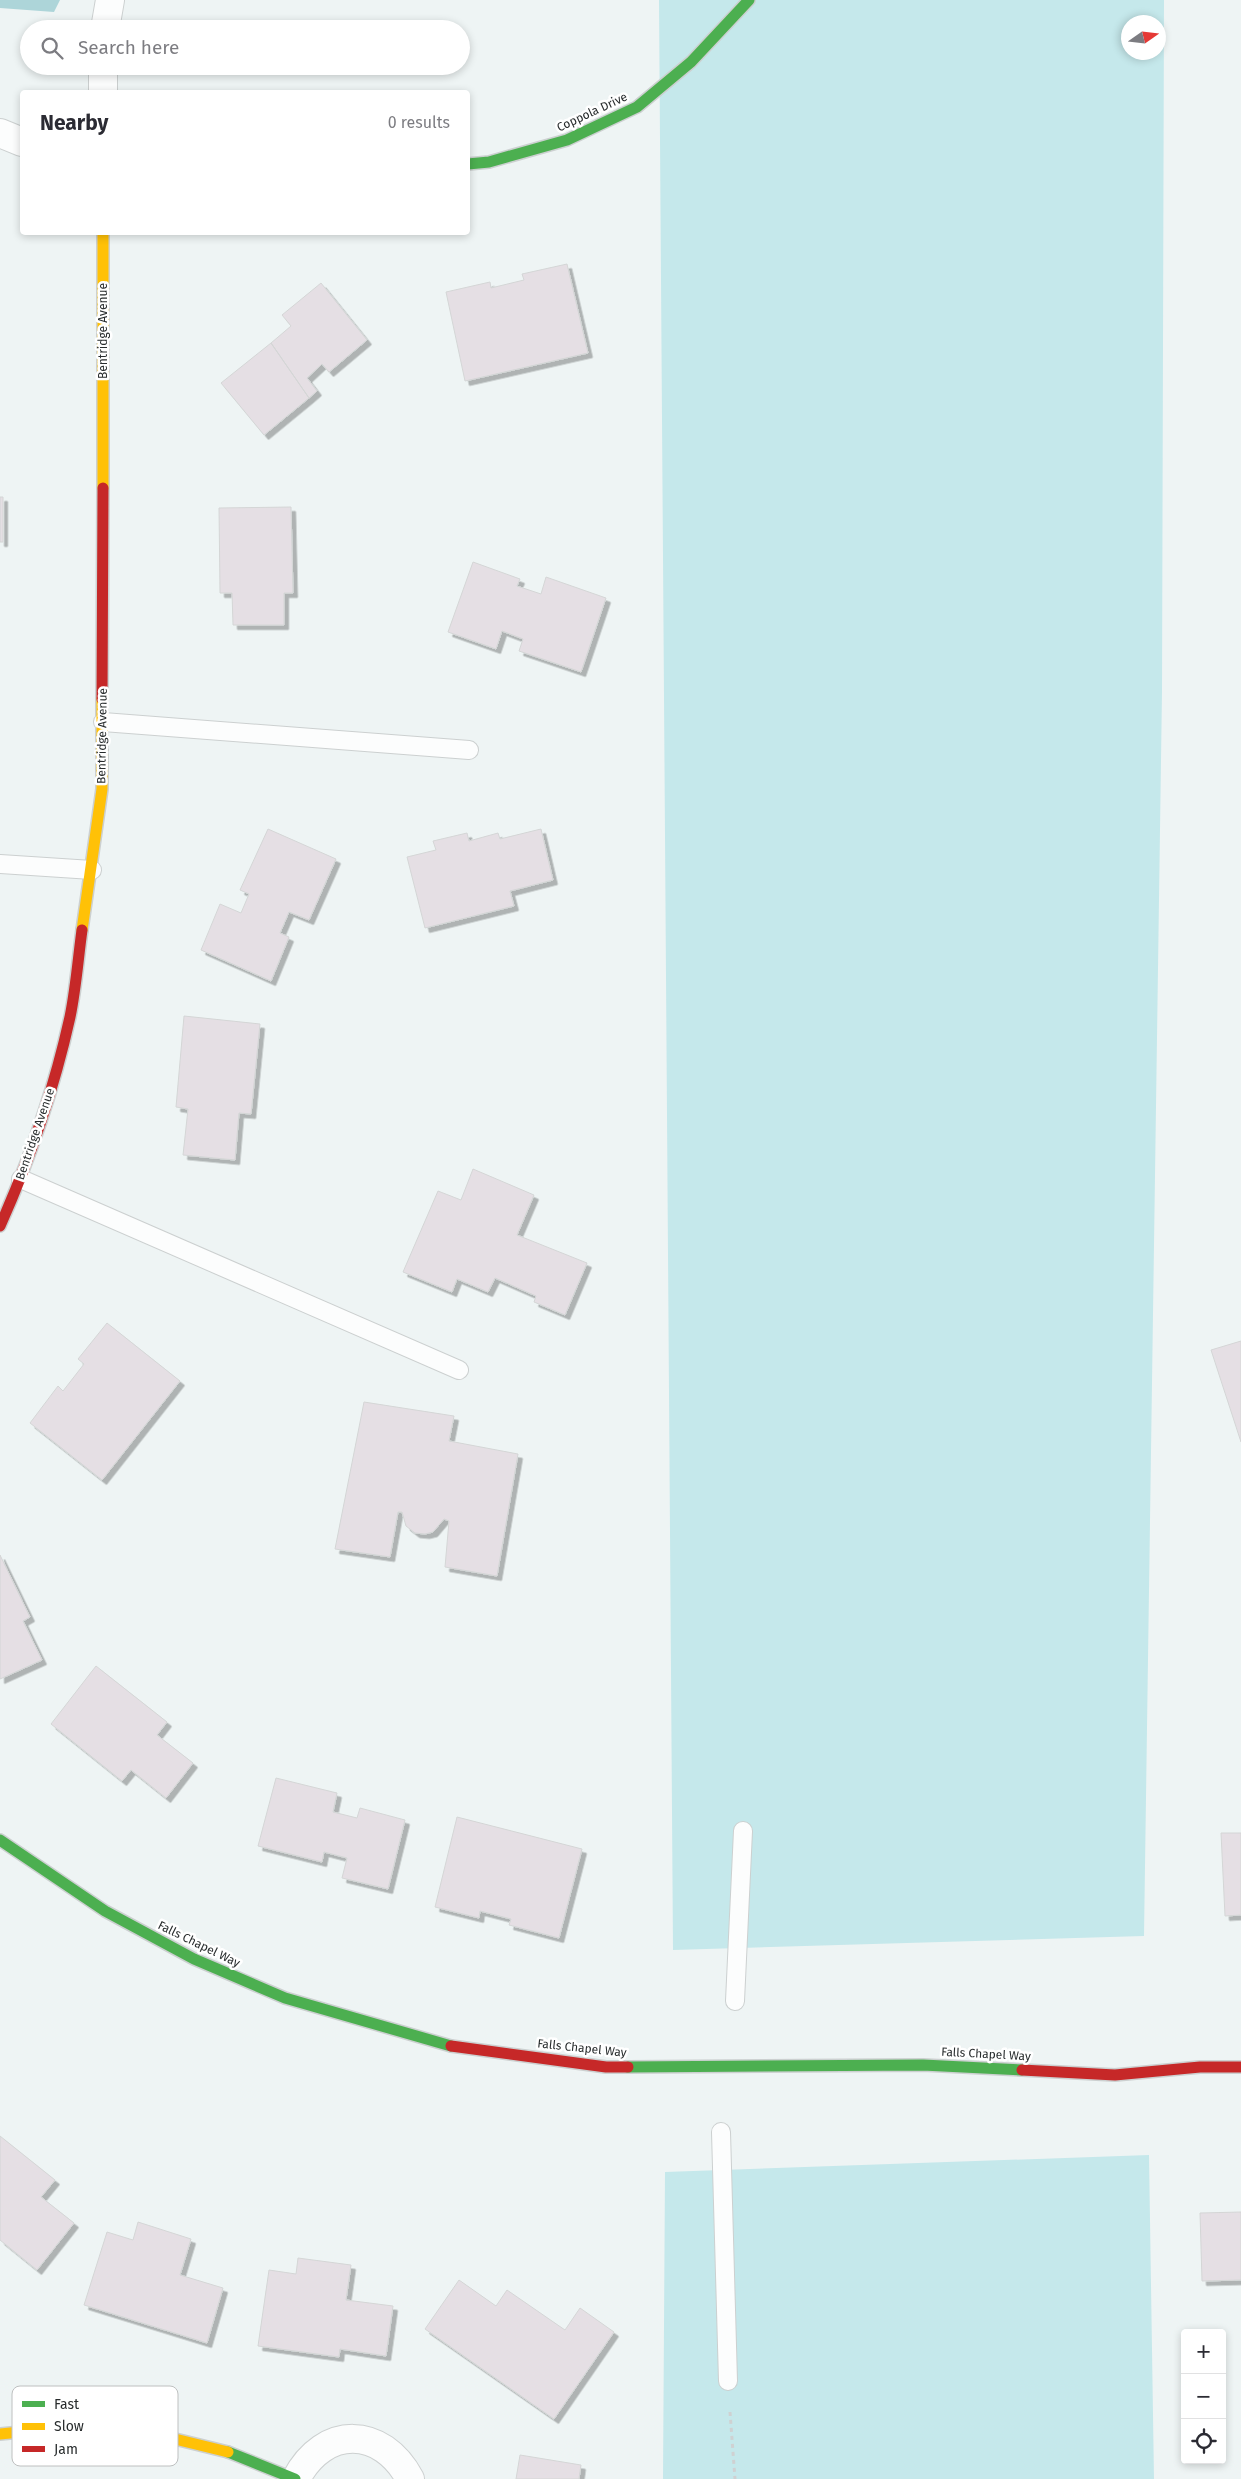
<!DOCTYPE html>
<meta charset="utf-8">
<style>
:root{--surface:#fff;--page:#f2f2f3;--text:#2b2b33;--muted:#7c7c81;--line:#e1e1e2}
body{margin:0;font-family:"Fira Sans",sans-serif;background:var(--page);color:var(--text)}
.controls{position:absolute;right:15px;bottom:15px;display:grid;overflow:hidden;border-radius:5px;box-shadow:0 2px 8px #0003}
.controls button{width:45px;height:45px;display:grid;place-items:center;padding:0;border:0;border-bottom:1px solid var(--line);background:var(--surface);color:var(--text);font:25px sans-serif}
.compass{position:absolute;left:1121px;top:15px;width:45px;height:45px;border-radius:50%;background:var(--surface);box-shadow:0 2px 8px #0003;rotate:76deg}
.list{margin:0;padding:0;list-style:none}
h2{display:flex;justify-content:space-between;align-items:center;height:65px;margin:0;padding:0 20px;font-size:21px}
h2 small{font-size:16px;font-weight:400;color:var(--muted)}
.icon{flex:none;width:28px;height:28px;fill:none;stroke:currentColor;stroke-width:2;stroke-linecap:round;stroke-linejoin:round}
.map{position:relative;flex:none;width:1241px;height:2479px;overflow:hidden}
.search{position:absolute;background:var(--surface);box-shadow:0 2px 8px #0003;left:20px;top:20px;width:450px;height:55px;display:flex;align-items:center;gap:12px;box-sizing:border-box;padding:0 18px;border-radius:28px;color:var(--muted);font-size:19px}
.panel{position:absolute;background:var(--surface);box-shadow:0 2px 8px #0003;left:20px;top:90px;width:450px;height:145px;border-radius:5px}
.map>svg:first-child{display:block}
</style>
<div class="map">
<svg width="1241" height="2479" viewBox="0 0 1241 2479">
<defs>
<filter id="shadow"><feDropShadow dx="4.5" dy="4.5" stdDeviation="0" flood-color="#0004"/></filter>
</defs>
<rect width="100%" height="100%" fill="#eef4f4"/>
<path fill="#c5e8eb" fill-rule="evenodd" d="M 659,0 L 1164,0 L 1162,692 L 1144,1936 L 673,1950 ZM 1128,22 L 1158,22 L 1158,52 L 1128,52 Z
M 1149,2155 L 1154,2479 L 663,2479 L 665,2172 Z"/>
<path fill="#add5d9" d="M 0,0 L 60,0 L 54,12 L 0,8 Z"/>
<path fill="#e5dfe4" stroke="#d4d6d6" filter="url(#shadow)" d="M 567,264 L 588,353 L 465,381 L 446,292 L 490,282 L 491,288 L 524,280 L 522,274 Z
M 321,283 L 367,340 L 329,372 L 322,364 L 307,378 L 317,391 L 309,398 L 271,343 L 291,326 L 282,315 Z
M 271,343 L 309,398 L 264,435 L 221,383 Z
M 0,497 L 3,497 L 3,542 L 0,542 Z
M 291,507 L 293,593 L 284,593 L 284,625 L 233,625 L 232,593 L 220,593 L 219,508 Z
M 473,562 L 520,579 L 517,586 L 541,594 L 546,577 L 606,598 L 581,672 L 519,651 L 523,639 L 502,631 L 496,649 L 448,632 Z
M 268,829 L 336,859 L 309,920 L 289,912 L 280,933 L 289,937 L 271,981 L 201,950 L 220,904 L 241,913 L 249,894 L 240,890 Z
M 541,829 L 553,880 L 510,891 L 514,906 L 425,928 L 407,857 L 436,850 L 433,841 L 467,833 L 469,841 L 498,833 L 500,839 Z
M 184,1016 L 260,1024 L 251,1114 L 239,1113 L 235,1160 L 183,1155 L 188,1109 L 176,1107 Z
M 473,1169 L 534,1195 L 517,1235 L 587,1263 L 565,1315 L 534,1302 L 536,1296 L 495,1278 L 488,1292 L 457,1279 L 452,1292 L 403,1272 L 438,1191 L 461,1200 Z
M 107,1323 L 180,1381 L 102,1480 L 30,1423 L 58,1386 L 63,1391 L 84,1364 L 78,1359 Z
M 1241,1341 L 1241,1442 L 1211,1350 Z
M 364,1402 L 454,1416 L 449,1441 L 518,1454 L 497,1576 L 445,1567 L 449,1521 L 444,1519 L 433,1532 L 425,1534 L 415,1533 L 406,1526 L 402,1512 L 398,1512 L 390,1557 L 335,1549 Z
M 0,1555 L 30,1617 L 23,1621 L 42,1660 L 0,1679 Z
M 96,1666 L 167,1722 L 157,1735 L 193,1763 L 166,1798 L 131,1770 L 122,1781 L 51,1724 Z
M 276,1778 L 337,1793 L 333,1812 L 357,1818 L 360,1808 L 405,1820 L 388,1889 L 342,1878 L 347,1858 L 324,1852 L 322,1862 L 258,1846 Z
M 457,1817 L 582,1849 L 559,1938 L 509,1925 L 511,1919 L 480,1911 L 479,1918 L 435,1907 Z
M 1221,1833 L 1241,1833 L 1241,1915 L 1225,1916 Z
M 0,2136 L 55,2180 L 41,2197 L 74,2223 L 37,2270 L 0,2240 Z
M 1241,2212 L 1241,2280 L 1202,2281 L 1200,2213 Z
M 138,2222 L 191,2239 L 180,2275 L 223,2288 L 207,2343 L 84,2305 L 107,2232 L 133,2240 Z
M 298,2258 L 351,2265 L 346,2300 L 393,2306 L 386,2356 L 340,2349 L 339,2357 L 258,2346 L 269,2270 L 296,2274 Z
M 459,2280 L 496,2306 L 507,2290 L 565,2330 L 580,2308 L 614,2332 L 554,2419 L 425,2329 Z
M 520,2455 L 581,2465 L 579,2479 L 516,2479 Z"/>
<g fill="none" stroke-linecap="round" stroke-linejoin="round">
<g stroke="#ccd0d0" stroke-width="20">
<path id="lane" d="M 103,722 L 469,750
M 0,864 L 92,870
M 21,1179 L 459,1370
M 735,2001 L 743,1831
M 721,2132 L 728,2381"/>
</g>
<g stroke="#ccd0d0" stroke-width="30">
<path id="street" d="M 105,29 L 110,0
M 103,92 L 103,66
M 0,133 L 22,142
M 296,2479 C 324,2425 382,2426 410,2479"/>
</g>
<g stroke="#ccd0d0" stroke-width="14">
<path id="fast" d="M 468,164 L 489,162 L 567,140 L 637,107 L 691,62 L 749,0
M 0,1840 L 105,1911 L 194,1959 L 285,1998 L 451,2046
M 628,2067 L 923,2065 L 1022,2070
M 228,2452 L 295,2479"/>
</g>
<g stroke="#ccd0d0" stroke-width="14">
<path id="slow" d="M 103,488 L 103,232
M 82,930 L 102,789 L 102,699
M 0,2434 L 89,2425 L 122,2426 L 228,2452"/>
</g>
<g stroke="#ccd0d0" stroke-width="14">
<path id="jam" d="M 102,699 L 103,488
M 0,1226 C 30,1159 54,1089 70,1017 C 76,988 78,959 82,930
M 451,2046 L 606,2067 L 628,2067
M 1022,2070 L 1115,2075 L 1200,2067 L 1241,2067"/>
</g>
<path stroke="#cfd1d2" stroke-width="3" stroke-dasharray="4 4" stroke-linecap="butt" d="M 730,2412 L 735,2479"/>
<use href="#lane" stroke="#fcfdfd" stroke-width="18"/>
<use href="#street" stroke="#fcfdfd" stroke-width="28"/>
<use href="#fast" stroke="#4caf50" stroke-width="11"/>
<use href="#slow" stroke="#ffc107" stroke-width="11"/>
<use href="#jam" stroke="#c62828" stroke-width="11"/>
</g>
<g text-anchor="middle" stroke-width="5" stroke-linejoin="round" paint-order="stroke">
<g font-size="12" fill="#282c2d" stroke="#fff">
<text transform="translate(592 112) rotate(-25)" y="4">Coppola Drive</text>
<text transform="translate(103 331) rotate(-90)" y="4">Bentridge Avenue</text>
<text transform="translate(102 736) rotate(-89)" y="4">Bentridge Avenue</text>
<text transform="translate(35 1134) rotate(-71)" y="4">Bentridge Avenue</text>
<text transform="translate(199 1944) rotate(26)" y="4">Falls Chapel Way</text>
<text transform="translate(582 2048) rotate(6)" y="4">Falls Chapel Way</text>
<text transform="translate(986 2054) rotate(3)" y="4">Falls Chapel Way</text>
</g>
</g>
<rect x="12" y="2386" width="166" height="80" rx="8" fill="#fff" stroke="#bec0c0" stroke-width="1"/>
<rect x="22" y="2401" width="23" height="6" fill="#4caf50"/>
<rect x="22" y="2423" width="23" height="7" fill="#ffc107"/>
<rect x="22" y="2446" width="23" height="6" fill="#c62828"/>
<g font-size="14" fill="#282c2d">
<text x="54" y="2409">Fast</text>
<text x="54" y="2431">Slow</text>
<text x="54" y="2454">Jam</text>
</g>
</svg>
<div class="controls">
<button>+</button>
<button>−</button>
<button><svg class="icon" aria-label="locate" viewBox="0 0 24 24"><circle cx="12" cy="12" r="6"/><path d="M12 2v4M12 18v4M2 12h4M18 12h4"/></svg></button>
</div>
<svg class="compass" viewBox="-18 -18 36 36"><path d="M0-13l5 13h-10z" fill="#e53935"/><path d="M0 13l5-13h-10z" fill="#7c7c81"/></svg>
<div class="search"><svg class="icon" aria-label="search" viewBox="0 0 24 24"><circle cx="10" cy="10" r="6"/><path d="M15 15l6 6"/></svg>Search here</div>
<section class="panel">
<h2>Nearby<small>0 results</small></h2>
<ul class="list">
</ul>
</section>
</div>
